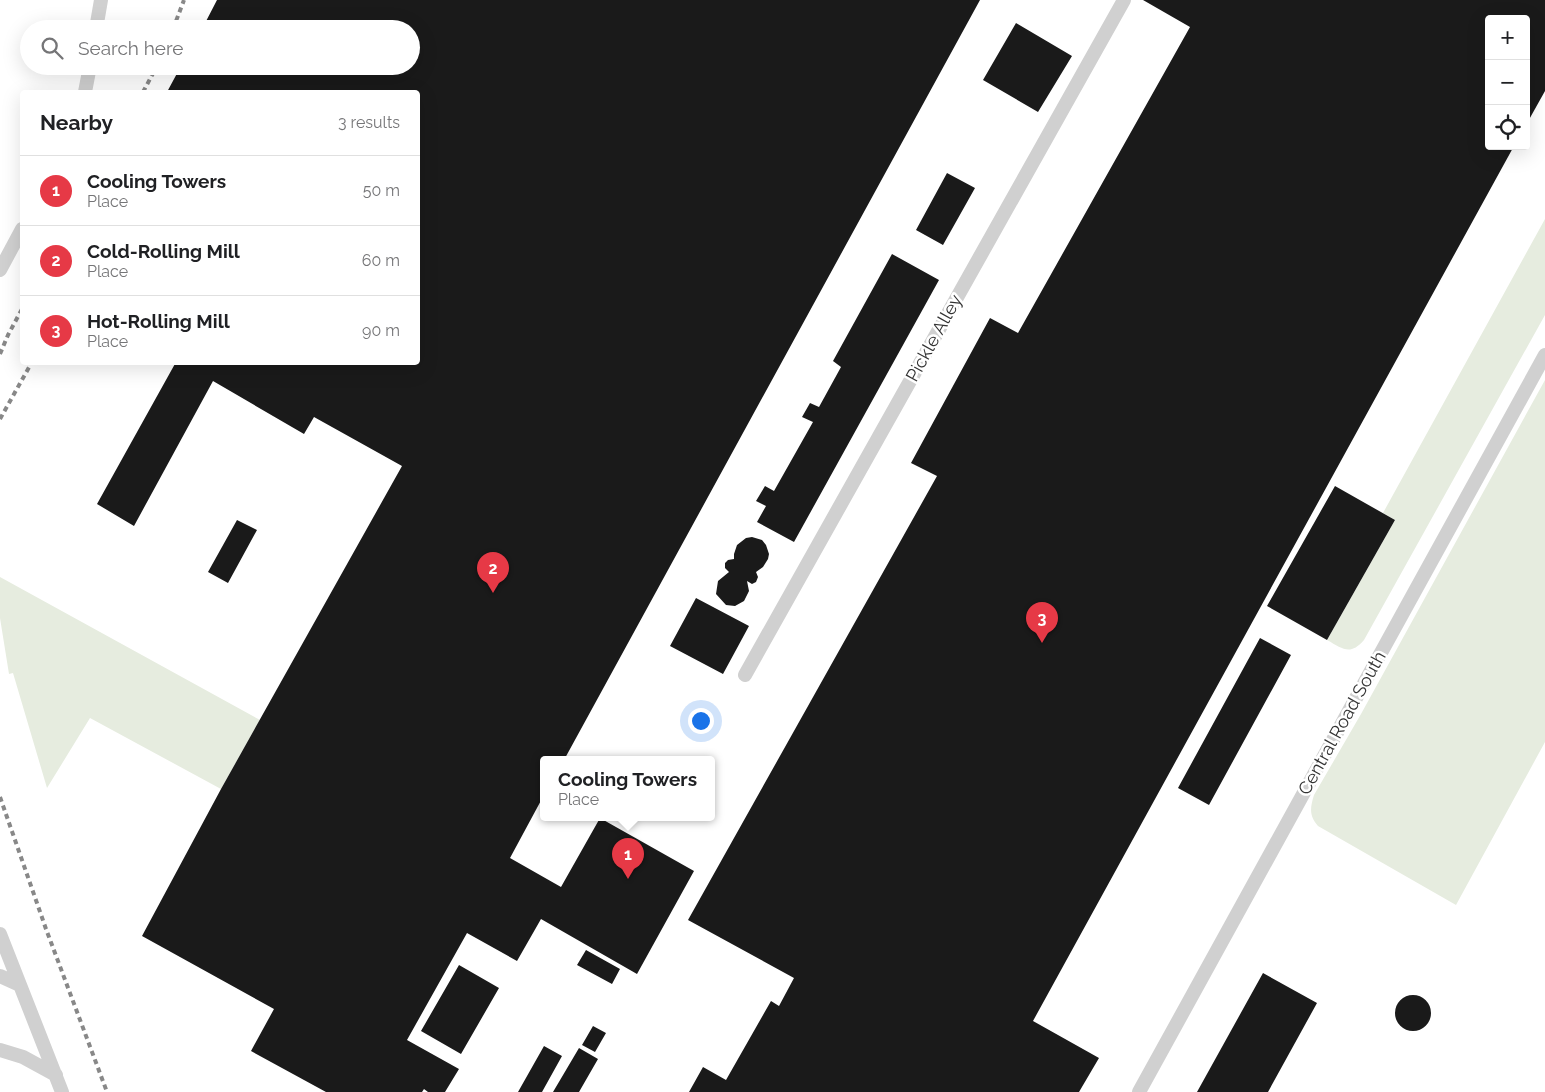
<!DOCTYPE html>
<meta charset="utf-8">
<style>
:root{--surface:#fff;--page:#f6f6f6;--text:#202124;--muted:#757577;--line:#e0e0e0;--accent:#e63946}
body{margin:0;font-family:Raleway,sans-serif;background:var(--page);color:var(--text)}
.controls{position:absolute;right:15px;top:15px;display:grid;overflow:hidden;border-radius:5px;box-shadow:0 5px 20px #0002}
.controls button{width:45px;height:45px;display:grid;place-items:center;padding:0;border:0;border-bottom:1px solid var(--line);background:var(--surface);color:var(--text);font:25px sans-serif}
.you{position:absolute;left:700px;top:720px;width:18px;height:18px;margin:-12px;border:4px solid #fff;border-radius:50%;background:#1a73e8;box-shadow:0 0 0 8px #1a73e833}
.badge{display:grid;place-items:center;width:32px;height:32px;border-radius:50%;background:var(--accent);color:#fff;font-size:16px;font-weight:700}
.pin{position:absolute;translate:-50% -41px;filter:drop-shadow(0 1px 2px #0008)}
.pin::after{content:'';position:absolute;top:26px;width:18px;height:15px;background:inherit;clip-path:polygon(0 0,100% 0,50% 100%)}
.popup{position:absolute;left:540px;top:756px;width:175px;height:65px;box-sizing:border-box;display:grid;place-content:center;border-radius:5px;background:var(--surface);filter:drop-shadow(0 1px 4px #0005);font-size:16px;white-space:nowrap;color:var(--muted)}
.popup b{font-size:19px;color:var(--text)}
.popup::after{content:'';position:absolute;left:50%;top:100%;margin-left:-10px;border:10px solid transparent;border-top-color:var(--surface)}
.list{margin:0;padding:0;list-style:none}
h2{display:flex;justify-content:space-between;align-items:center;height:65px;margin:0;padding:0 20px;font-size:21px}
h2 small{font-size:16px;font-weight:400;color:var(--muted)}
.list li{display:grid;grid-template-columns:32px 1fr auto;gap:15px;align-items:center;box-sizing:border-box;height:70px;padding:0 20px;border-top:1px solid var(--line)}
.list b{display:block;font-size:19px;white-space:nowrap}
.list p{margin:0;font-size:16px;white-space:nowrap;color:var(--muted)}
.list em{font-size:16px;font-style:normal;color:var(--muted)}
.icon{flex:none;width:28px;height:28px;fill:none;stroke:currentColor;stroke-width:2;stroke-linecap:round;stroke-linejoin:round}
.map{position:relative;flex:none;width:1545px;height:1092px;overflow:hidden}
.search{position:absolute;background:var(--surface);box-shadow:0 5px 20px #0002;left:20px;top:20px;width:400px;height:55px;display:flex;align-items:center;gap:12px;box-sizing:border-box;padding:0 18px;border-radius:28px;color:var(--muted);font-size:19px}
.panel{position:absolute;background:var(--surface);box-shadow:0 5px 20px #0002;left:20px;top:90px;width:400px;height:275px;border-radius:5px}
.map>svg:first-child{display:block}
</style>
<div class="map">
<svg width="1545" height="1092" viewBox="0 0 1545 1092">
<rect width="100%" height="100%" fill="#fff"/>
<path fill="#e6ecdf" d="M 1545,219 L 1545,315 L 1364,640 C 1350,656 1343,649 1327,640 L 1395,520 L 1383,513 Z
M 1545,380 L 1545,742 L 1456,905 L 1318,826 C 1309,816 1310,808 1314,795 L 1361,714 Z
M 0,577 L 260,720 L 221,789 L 90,718 L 47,788 L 13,673 L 9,674 L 0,618 Z"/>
<path fill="#1a1a1a" d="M 217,0 L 980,0 L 564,760 L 544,760 L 544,795 L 510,858 L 561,887 L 600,818 L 694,871 L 637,974 L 541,919 L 517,961 L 467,933 L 407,1040 L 459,1069 L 445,1092 L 428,1092 L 424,1089 L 422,1092 L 326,1092 L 251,1051 L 274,1009 L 142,936 L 221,789 L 402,466 L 314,417 L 304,434 L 213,381 L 134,526 L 97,504 L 176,362 L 418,362 L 418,92 L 167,92 L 181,66 L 411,66 L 411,29 L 202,29 Z
M 1143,0 L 1545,0 L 1545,91 L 1526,125 L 1526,19 L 1489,19 L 1489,146 L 1514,146 L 1033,1021 L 1099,1058 L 1079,1092 L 689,1092 L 703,1067 L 726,1080 L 771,1001 L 779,1006 L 794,978 L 688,920 L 937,476 L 911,463 L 990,318 L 1018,333 L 1190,27 Z
M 1016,23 L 1072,56 L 1038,112 L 983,80 Z
M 947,173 L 975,188 L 943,245 L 916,230 Z
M 892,254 L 939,280 L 794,542 L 757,522 L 766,506 L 756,501 L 765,486 L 774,491 L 813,422 L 802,417 L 810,403 L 819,407 L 841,367 L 833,361 Z
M 1335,486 L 1395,520 L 1327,640 L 1267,606 Z
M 237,520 L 257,530 L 228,583 L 208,572 Z
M 752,537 L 762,540 L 766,545 L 769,554 L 768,559 L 763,567 L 756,572 L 758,577 L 756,582 L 752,584 L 747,581 L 749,591 L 744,601 L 735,606 L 726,605 L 716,594 L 718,581 L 729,572 L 725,568 L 725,563 L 728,560 L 734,559 L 734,554 L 737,545 L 746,538 Z
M 696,598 L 749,626 L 723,674 L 670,646 Z
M 1260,638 L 1291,655 L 1209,805 L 1178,788 Z
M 586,950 L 620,969 L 612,984 L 577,965 Z
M 459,965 L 499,988 L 461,1054 L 421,1031 Z
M 1263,973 L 1317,1003 L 1268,1092 L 1197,1092 Z
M1395 1013a18 18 0 1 1 36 0a18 18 0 1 1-36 0Z
M 593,1026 L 606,1033 L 595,1052 L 582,1045 Z
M 544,1046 L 562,1056 L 542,1092 L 518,1092 Z
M 579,1048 L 598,1059 L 579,1092 L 553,1092 Z"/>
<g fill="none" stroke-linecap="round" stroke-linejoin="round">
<path stroke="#d0d0d0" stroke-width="14" d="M 96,29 L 101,0
M 85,92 L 90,66
M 0,270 L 22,229
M 745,675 L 1124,0
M 0,934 L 62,1092
M 0,976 L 20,985
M 0,1050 L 23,1057 L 56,1075
M 1139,1092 L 1545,355"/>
<path stroke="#888" stroke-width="4" stroke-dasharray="5 4" stroke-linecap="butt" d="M 173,29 L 184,0
M 143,92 L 157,66
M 0,354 L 8,335 L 22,309
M 0,419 L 32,362
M 0,797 L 46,929 L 107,1092"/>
</g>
<g text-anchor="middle" stroke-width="5" stroke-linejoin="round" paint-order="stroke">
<g font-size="18" fill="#333" stroke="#fff">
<text transform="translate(934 338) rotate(-61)" y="6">Pickle Alley</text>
<text transform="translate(1342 723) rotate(-61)" y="6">Central Road South</text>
</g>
</g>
</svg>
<div class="controls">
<button>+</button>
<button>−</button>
<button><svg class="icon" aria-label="locate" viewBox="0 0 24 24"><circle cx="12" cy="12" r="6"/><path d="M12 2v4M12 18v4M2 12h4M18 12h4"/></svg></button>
</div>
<div class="you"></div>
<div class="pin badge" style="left:628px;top:879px">1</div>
<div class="popup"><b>Cooling Towers</b>Place</div>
<div class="pin badge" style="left:493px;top:593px">2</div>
<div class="pin badge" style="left:1042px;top:643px">3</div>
<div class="search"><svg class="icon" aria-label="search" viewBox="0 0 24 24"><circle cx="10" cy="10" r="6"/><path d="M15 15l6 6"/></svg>Search here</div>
<section class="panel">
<h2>Nearby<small>3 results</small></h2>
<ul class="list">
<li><span class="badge">1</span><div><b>Cooling Towers</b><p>Place</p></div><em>50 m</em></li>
<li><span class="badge">2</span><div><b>Cold-Rolling Mill</b><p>Place</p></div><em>60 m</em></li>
<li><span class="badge">3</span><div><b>Hot-Rolling Mill</b><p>Place</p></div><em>90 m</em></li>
</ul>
</section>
</div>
